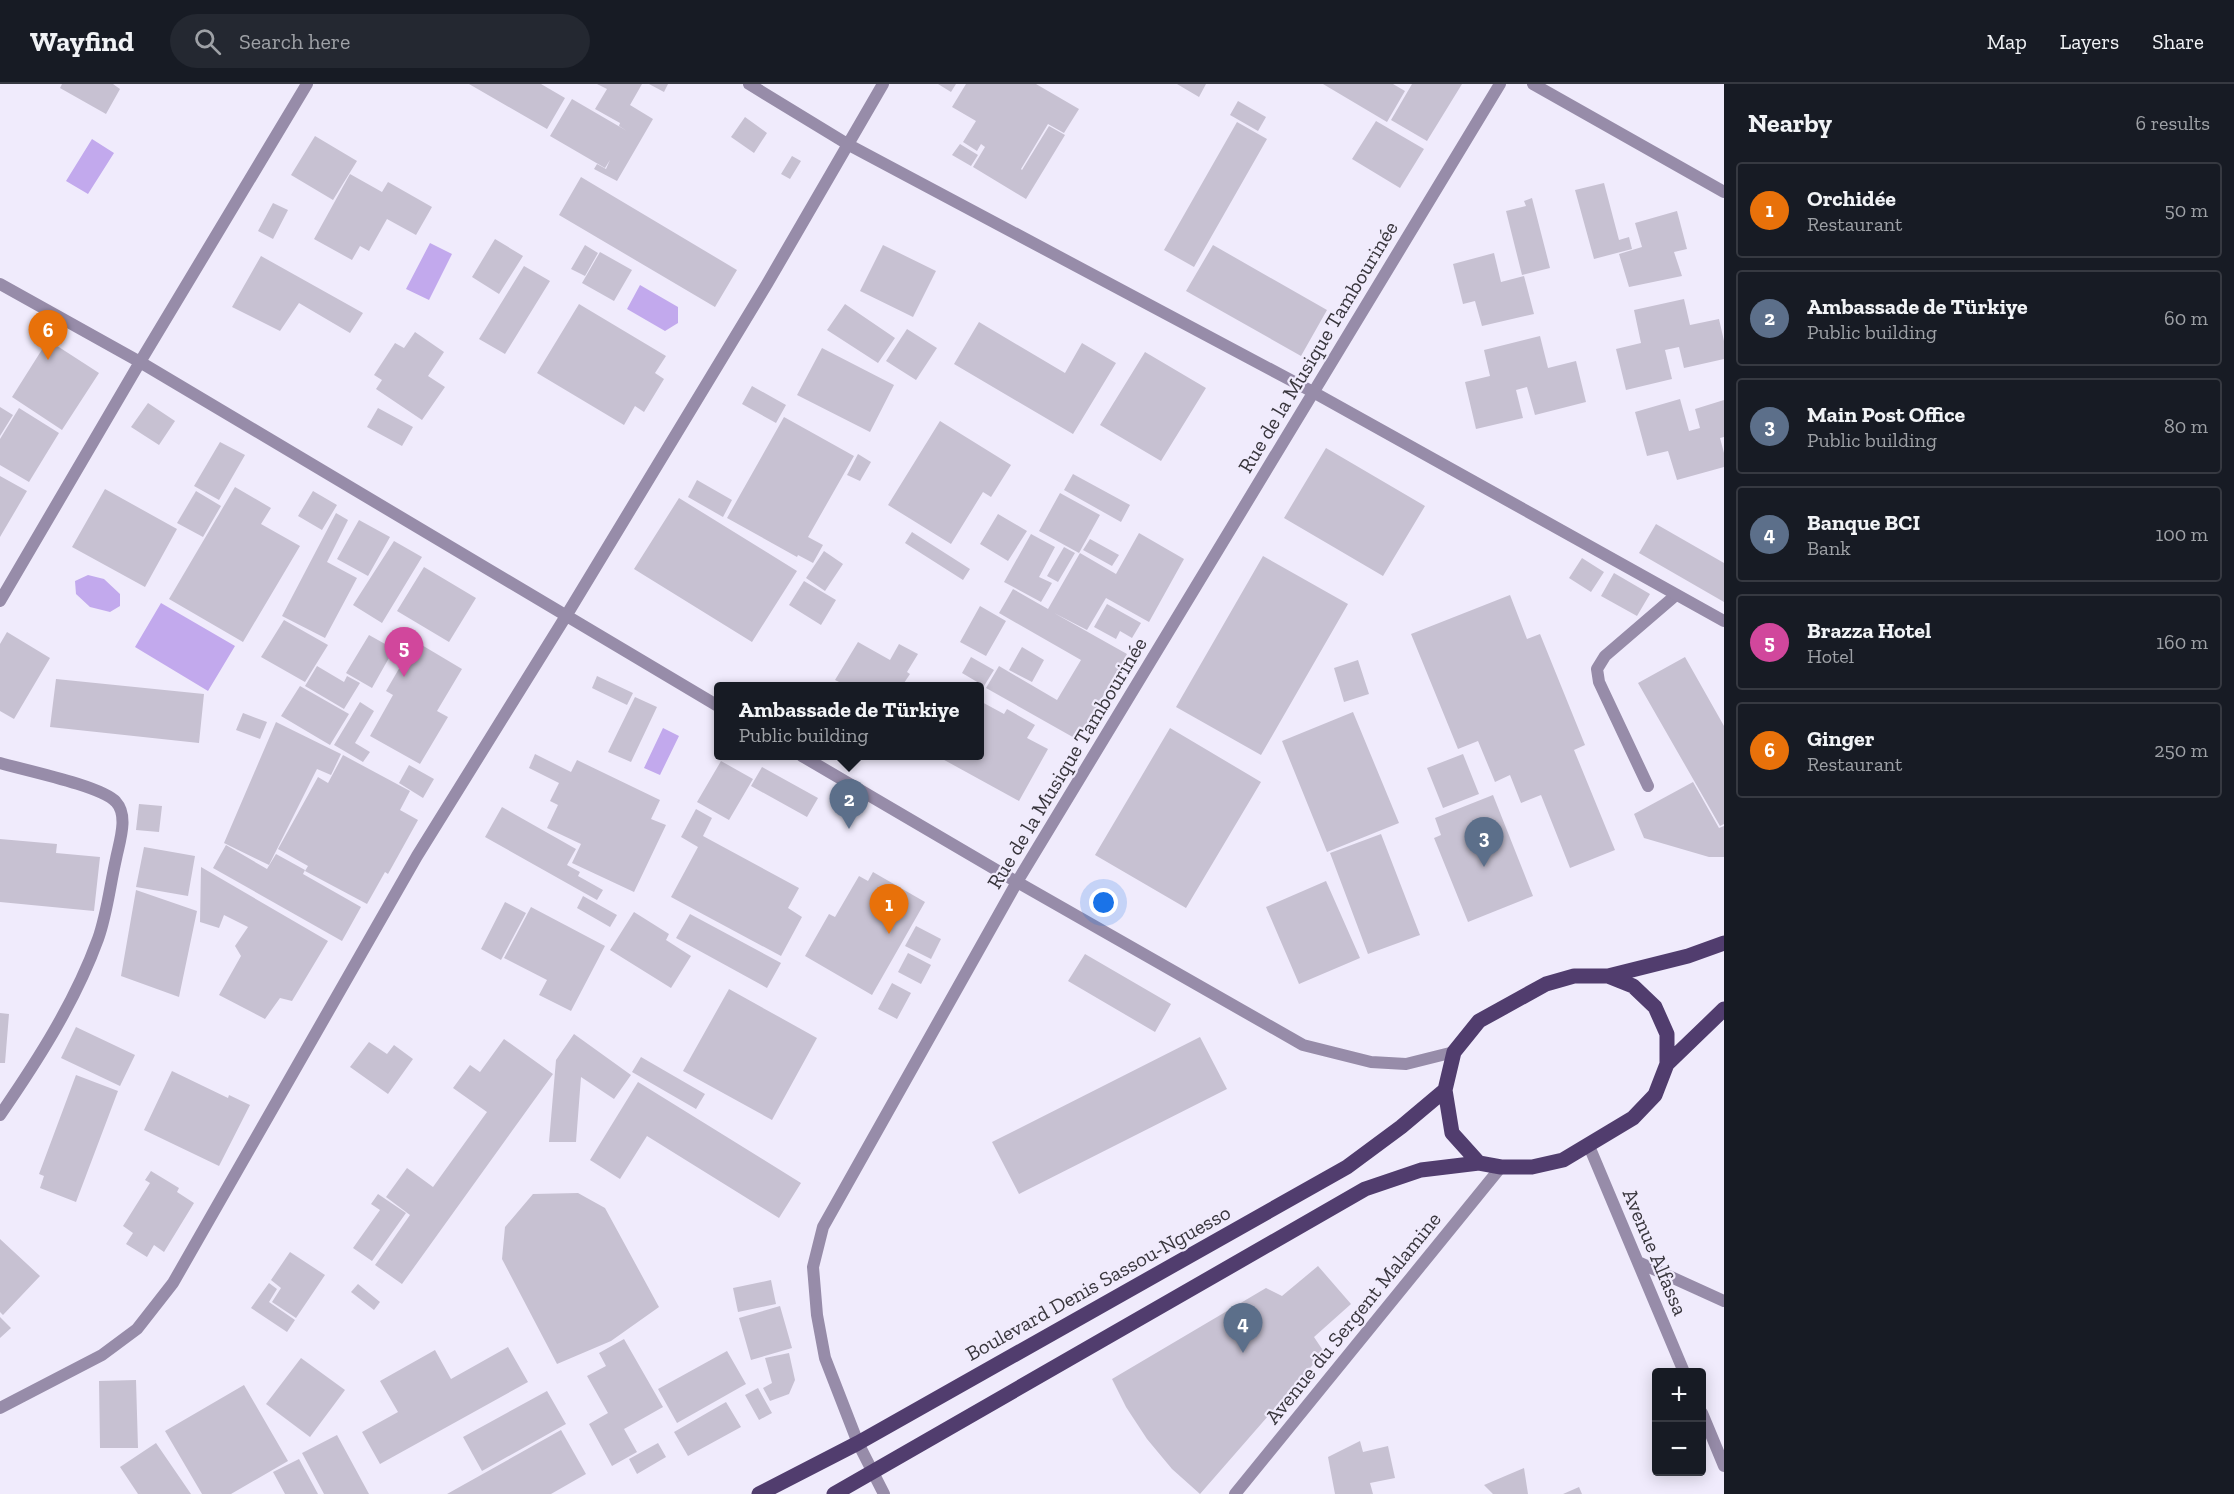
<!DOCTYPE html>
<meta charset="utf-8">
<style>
:root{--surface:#171b24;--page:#242831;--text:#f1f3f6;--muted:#9ea1a6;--line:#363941;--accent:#1a73e8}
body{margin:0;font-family:"Zilla Slab",serif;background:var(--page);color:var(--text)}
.controls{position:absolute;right:18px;bottom:18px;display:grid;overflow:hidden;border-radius:6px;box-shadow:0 3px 15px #0003}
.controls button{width:54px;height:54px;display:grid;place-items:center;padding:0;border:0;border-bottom:2px solid var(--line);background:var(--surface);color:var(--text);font:30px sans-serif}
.you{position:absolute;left:1104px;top:819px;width:21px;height:21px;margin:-15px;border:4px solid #fff;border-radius:50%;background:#1a73e8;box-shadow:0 0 0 9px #1a73e833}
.badge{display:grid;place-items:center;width:39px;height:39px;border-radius:50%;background:var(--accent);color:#fff;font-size:20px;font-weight:700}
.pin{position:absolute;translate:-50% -50px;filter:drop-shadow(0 2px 3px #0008)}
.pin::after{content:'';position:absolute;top:32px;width:21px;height:18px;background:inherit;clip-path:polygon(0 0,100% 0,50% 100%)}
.popup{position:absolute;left:714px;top:598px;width:270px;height:78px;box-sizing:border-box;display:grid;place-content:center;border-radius:6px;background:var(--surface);filter:drop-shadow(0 2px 4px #0005);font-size:20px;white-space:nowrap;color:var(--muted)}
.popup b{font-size:22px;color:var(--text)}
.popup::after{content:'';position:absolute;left:50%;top:100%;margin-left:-12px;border:12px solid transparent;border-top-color:var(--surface)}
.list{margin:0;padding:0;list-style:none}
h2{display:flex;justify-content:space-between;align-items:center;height:78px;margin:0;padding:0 24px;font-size:26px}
h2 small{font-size:20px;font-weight:400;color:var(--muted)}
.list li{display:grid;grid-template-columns:39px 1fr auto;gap:18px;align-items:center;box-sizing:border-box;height:96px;margin:0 12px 12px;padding:0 12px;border:2px solid var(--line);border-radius:6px}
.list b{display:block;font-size:22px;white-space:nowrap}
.list p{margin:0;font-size:20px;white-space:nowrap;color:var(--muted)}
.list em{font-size:20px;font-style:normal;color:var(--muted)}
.icon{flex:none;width:33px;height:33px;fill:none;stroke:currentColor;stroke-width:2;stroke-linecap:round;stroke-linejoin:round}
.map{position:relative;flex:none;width:1724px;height:1410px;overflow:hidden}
header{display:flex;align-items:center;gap:36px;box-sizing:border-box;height:84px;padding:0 30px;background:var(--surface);border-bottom:2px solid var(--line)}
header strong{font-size:28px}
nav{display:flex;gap:33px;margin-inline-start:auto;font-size:21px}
.search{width:420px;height:54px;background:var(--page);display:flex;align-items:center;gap:15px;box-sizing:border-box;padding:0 21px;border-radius:33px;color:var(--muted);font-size:22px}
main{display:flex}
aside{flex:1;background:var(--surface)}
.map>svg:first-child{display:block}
</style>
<header>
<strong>Wayfind</strong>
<div class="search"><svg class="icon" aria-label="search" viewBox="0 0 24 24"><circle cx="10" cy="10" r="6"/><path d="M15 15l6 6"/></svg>Search here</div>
<nav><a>Map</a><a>Layers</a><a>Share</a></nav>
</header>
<main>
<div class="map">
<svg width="1724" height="1410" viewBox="0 0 1724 1410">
<rect width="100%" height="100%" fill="#f0ebfc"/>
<path fill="#c2a9ed" d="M 92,55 L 114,69 L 88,110 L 66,97 Z
M 430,159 L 452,170 L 429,216 L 406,205 Z
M 640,201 L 678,223 L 678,239 L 665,247 L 627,225 Z
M 88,491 L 104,495 L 120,510 L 120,522 L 110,528 L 90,523 L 76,510 L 75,497 Z
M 161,519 L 235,562 L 208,607 L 135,563 Z
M 663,644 L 679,652 L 660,691 L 644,684 Z"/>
<path fill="#c7c1d2" d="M 62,0 L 113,0 L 120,5 L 106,30 L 60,4 Z
M 469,0 L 541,0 L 565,14 L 547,45 Z
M 597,0 L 642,0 L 630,21 L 653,35 L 617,97 L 594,85 L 597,80 L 606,85 L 610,76 L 605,84 L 550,52 L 572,15 L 627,47 L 619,42 L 620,39 L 595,25 L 607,5 Z
M 649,0 L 668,0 L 664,8 Z
M 938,0 L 956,0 L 951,8 Z
M 966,0 L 1036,0 L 1079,25 L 1064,49 L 1048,40 L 1021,85 L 1022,86 L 1049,42 L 1065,51 L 1026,115 L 973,83 L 985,63 L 981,60 L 977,67 L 963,58 L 976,37 L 952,23 Z
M 1177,0 L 1206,0 L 1199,13 Z
M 1323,0 L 1393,0 L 1405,7 L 1387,38 Z
M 1412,0 L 1462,0 L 1427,57 L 1391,36 Z
M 1238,17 L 1266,33 L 1258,47 L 1230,31 Z
M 745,33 L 767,49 L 754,69 L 731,53 Z
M 1376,37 L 1424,65 L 1400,104 L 1352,75 Z
M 1237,38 L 1267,55 L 1194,183 L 1164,166 Z
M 315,52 L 357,77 L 333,116 L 291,91 Z
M 960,60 L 978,71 L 971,82 L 952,71 Z
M 792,72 L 801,77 L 790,95 L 781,90 Z
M 350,90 L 382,108 L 388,98 L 432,123 L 416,151 L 387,135 L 369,167 L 360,162 L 352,176 L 314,155 Z
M 581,93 L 737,186 L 715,223 L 559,131 Z
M 1604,99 L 1619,156 L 1629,153 L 1632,165 L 1594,175 L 1575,106 Z
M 1532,114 L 1550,184 L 1522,191 L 1506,127 L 1526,122 L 1524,117 Z
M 273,119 L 288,126 L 273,155 L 258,147 Z
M 1677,127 L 1687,165 L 1674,168 L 1682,192 L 1629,203 L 1619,170 L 1642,163 L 1635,139 Z
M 495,155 L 523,172 L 499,210 L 472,193 Z
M 585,161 L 598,169 L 585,192 L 571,185 Z
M 883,161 L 936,187 L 913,233 L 860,207 Z
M 1213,161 L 1327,226 L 1301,272 L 1186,207 Z
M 600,168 L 632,186 L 614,217 L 582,199 Z
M 1494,169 L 1501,198 L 1524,192 L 1534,230 L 1482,242 L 1475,217 L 1463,220 L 1453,180 Z
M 261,172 L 363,229 L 350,249 L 299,219 L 280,247 L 232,223 Z
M 524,182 L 550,197 L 505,270 L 479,255 Z
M 1684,215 L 1690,241 L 1719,235 L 1724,257 L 1724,275 L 1684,284 L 1679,263 L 1665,266 L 1672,295 L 1626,306 L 1616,265 L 1641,259 L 1634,226 Z
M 579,220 L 666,272 L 655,289 L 664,295 L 644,328 L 635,322 L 624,341 L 537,289 Z
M 845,220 L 895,254 L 878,279 L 827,246 Z
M 979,238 L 1065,289 L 1082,259 L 1116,279 L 1073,350 L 954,280 Z
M 907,245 L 937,264 L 916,296 L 886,277 Z
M 415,248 L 444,268 L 428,292 L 445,303 L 422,336 L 376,305 L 382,296 L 374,291 L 395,259 L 404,264 Z
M 1540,252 L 1548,284 L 1576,277 L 1586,318 L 1535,331 L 1527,303 L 1516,306 L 1523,334 L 1476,345 L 1465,298 L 1490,292 L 1484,266 Z
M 48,256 L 99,289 L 62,346 L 12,313 Z
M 822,264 L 894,301 L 870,348 L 797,311 Z
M 1145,268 L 1206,304 L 1161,377 L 1100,341 Z
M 752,302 L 786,321 L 776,339 L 742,320 Z
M 1680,315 L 1689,347 L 1700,344 L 1695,325 L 1724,316 L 1724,353 L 1720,354 L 1724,369 L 1724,383 L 1677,396 L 1668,367 L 1647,372 L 1635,328 Z
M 148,319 L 175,337 L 159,361 L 131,343 Z
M 0,323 L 13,331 L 0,352 Z
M 19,324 L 59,349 L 29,398 L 0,381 L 0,355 Z
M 378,324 L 413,343 L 402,362 L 367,343 Z
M 784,333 L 854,372 L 808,453 L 823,461 L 813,479 L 798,471 L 797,473 L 727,434 Z
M 940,337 L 1011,381 L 991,413 L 983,408 L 951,460 L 888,421 Z
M 220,358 L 245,371 L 219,416 L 194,402 Z
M 1326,364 L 1425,422 L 1383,492 L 1284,434 Z
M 858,370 L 871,378 L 860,397 L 847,391 Z
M 1073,390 L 1130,421 L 1121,438 L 1064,406 Z
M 0,392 L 27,407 L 0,453 Z
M 697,396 L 732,416 L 723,433 L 688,413 Z
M 235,403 L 271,424 L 261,440 L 300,462 L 243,558 L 169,515 Z
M 105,405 L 177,445 L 145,503 L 72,463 Z
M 196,407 L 221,422 L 203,453 L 177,439 Z
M 313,407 L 337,421 L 322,446 L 298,432 Z
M 1060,409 L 1100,431 L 1079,469 L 1039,447 Z
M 679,414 L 797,487 L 752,558 L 634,485 Z
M 336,429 L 348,436 L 327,478 L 357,494 L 325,554 L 282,532 Z
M 998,430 L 1027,447 L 1008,477 L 980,460 Z
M 359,436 L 390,453 L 368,492 L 337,475 Z
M 1656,440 L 1724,479 L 1724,518 L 1639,469 Z
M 912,448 L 970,485 L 963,496 L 905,459 Z
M 1139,449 L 1184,475 L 1149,538 L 1106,514 L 1087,546 L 1054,529 L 1127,570 L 1078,656 L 986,604 L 999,582 L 1057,616 L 1081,576 L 999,529 L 1013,505 L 1048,525 L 1080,469 L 1116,490 Z
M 1031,450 L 1055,463 L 1039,493 L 1052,499 L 1041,518 L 1004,498 Z
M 1090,455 L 1119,471 L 1112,482 L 1083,466 Z
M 394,457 L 422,473 L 382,539 L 353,521 Z
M 1064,463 L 1075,469 L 1058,498 L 1047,492 Z
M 824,467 L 843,480 L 825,507 L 806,494 Z
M 1263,472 L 1348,520 L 1261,671 L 1176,623 Z
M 1582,474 L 1604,488 L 1591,508 L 1569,494 Z
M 424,483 L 476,514 L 449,558 L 397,527 Z
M 1614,489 L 1650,510 L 1637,532 L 1601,512 Z
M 804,497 L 836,516 L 821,541 L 789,521 Z
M 1510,511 L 1527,555 L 1540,550 L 1585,661 L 1574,666 L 1615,766 L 1570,784 L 1541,711 L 1521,719 L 1510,691 L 1495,698 L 1478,657 L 1458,665 L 1411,550 Z
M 1107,520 L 1141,539 L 1132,554 L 1120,547 L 1116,555 L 1094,543 Z
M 980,522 L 1006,537 L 986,572 L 960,558 Z
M 284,536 L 328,561 L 305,598 L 261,573 Z
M 7,548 L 50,574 L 14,635 L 0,627 L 0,560 Z
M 369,551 L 394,565 L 372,604 L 346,589 Z
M 415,557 L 462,585 L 437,627 L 448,633 L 420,680 L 370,652 L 393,611 L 386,607 Z
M 858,558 L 890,576 L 899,560 L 918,570 L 907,588 L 910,590 L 902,602 L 847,602 L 835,596 Z
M 1022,563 L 1044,576 L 1032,598 L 1009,586 Z
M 971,573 L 994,586 L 984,602 L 962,589 Z
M 1685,573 L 1724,642 L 1724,740 L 1720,742 L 1638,599 Z
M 1358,576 L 1369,610 L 1344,618 L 1334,584 Z
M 317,582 L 344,598 L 347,592 L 360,599 L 344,625 L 305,602 Z
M 597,592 L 633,609 L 627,621 L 592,604 Z
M 56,595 L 204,610 L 199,659 L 50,643 Z
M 300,602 L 349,630 L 330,661 L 281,632 Z
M 635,613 L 657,623 L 631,678 L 608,668 Z
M 980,617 L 1004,630 L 1007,625 L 1035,641 L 1027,654 L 1048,665 L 1019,717 L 937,672 L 980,672 Z
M 360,618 L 374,627 L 355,659 L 370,668 L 363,678 L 334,661 Z
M 1353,628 L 1399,739 L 1327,768 L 1282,657 Z
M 243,629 L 267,638 L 260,655 L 236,646 Z
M 276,638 L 341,670 L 331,691 L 317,685 L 269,781 L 224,759 Z
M 1170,644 L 1261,698 L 1186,824 L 1095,771 Z
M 535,670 L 571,688 L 577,676 L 660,716 L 651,735 L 666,741 L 634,808 L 572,779 L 581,760 L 547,744 L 558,721 L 550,717 L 559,699 L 529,684 Z
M 1463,670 L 1479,710 L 1443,724 L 1427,684 Z
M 343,671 L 410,707 L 400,726 L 418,736 L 388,790 L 385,788 L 367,820 L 305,787 L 308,782 L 278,765 L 318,693 L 328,699 Z
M 721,677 L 753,695 L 729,736 L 697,718 Z
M 409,681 L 434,695 L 423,714 L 399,699 Z
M 762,683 L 818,714 L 807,733 L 751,702 Z
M 1693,698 L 1719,744 L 1724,742 L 1724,773 L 1709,773 L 1644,754 L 1634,730 Z
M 1493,711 L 1533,812 L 1468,838 L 1434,754 L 1441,751 L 1435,734 Z
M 139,720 L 162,722 L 159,748 L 136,746 Z
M 502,723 L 576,765 L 567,781 L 580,788 L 578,792 L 603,806 L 597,816 L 485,753 Z
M 696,725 L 712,734 L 703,752 L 799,804 L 788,824 L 802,833 L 781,872 L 671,813 L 698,763 L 681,753 Z
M 1381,750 L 1420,851 L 1368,870 L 1330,769 Z
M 0,755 L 57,760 L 56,769 L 100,773 L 94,827 L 0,818 Z
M 226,761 L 267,785 L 276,770 L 305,786 L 303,790 L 361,823 L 342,857 L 213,784 Z
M 144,763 L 195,772 L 188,812 L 136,803 Z
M 201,783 L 328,857 L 292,917 L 280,914 L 265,935 L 219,911 L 241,872 L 235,862 L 248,843 L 224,831 L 219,844 L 200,838 Z
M 873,788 L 925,818 L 872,911 L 805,872 L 829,830 L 835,833 L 859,792 L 868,797 Z
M 1326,797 L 1360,874 L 1299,900 L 1266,823 Z
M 136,806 L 197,827 L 179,913 L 121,892 Z
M 583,812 L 617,831 L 610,843 L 577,824 Z
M 505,818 L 526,829 L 501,876 L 481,865 Z
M 531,823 L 605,862 L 571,927 L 539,911 L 547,896 L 504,874 Z
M 634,828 L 669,850 L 666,856 L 691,872 L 671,904 L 610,866 Z
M 690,830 L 781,879 L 767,904 L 676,854 Z
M 916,842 L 941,855 L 931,875 L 905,862 Z
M 908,869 L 931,881 L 921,900 L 898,888 Z
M 1085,870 L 1171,920 L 1155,948 L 1068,897 Z
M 892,899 L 911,909 L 897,935 L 878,925 Z
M 729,905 L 817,954 L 772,1036 L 683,987 Z
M 0,929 L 9,930 L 5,979 L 0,979 Z
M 76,943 L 135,971 L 120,1002 L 61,974 Z
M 574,950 L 631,991 L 614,1015 L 581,993 L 576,1058 L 549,1058 L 556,976 Z
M 1200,953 L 1227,1005 L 1019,1110 L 992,1058 Z
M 504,955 L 553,990 L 402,1200 L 375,1181 L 410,1131 L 386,1113 L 407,1084 L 433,1103 L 487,1028 L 453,1004 L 470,981 L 480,988 Z
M 369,958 L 387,970 L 394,961 L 413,975 L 388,1010 L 350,983 Z
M 641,973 L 705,1010 L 696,1025 L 632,988 Z
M 172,987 L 228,1014 L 229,1011 L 250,1021 L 219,1082 L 144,1046 Z
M 76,991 L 118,1007 L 76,1118 L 40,1104 L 44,1092 L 39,1090 Z
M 638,998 L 801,1099 L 779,1134 L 647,1052 L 620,1095 L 590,1076 Z
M 151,1087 L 179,1104 L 177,1108 L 194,1119 L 164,1168 L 154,1161 L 147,1173 L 126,1160 L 133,1149 L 123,1142 L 150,1099 L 145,1096 Z
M 578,1109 L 605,1124 L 659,1223 L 611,1257 L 557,1280 L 502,1175 L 505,1143 L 533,1110 Z
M 378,1110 L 406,1129 L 372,1177 L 353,1164 L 380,1126 L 371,1120 Z
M 0,1155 L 40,1192 L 3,1231 L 0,1228 Z
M 290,1168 L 325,1191 L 296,1234 L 272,1218 L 281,1204 L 271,1196 Z
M 1318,1182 L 1351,1220 L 1314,1253 L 1324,1268 L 1200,1410 L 1172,1385 L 1147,1355 L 1126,1323 L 1112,1295 L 1266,1204 L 1282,1212 Z
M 771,1196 L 776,1220 L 738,1228 L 733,1204 Z
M 269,1199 L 277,1205 L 269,1218 L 295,1236 L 287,1248 L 251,1224 Z
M 358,1200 L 380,1218 L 374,1226 L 351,1208 Z
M 780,1222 L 792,1264 L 751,1276 L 739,1234 Z
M 0,1233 L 11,1244 L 0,1254 Z
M 624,1255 L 663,1323 L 624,1345 L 637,1368 L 612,1382 L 589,1340 L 608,1329 L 587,1292 L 606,1282 L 599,1269 Z
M 508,1263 L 528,1298 L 380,1380 L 362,1348 L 398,1328 L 380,1297 L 435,1266 L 451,1295 Z
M 727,1267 L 746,1300 L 677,1339 L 658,1305 Z
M 789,1269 L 795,1296 L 789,1310 L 770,1317 L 763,1304 L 772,1299 L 765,1274 Z
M 301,1274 L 345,1306 L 310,1353 L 266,1320 Z
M 136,1296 L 138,1364 L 100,1364 L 99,1297 Z
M 244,1301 L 288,1377 L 231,1410 L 202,1410 L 165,1347 Z
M 758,1304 L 772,1329 L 759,1336 L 745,1311 Z
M 547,1307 L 566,1340 L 482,1387 L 463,1353 Z
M 726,1318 L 741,1343 L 688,1372 L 674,1348 Z
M 561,1346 L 586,1390 L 551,1410 L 447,1410 Z
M 337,1351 L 369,1410 L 324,1410 L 302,1369 Z
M 1360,1357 L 1363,1368 L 1388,1362 L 1395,1394 L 1370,1399 L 1373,1410 L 1335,1410 L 1328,1373 Z
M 156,1359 L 191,1410 L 138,1410 L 120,1383 Z
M 658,1359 L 666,1373 L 637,1390 L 629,1375 Z
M 299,1375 L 318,1410 L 285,1410 L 273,1388 Z
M 1524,1384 L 1528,1410 L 1493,1410 L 1484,1401 Z
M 1579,1403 L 1582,1410 L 1563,1410 Z"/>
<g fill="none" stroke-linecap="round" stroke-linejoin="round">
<path stroke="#978ca9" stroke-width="12" d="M 1648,702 L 1599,598 L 1597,585 L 1605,572 L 1676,511"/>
<path stroke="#978ca9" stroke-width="12" d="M 749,0 L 849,61 L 1313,308 L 1724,537
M 1533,0 L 1724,108
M 0,200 L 140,278 L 718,622
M 0,517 L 140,278 L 307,0
M 802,672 L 1017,798 L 1303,961 L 1371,978 L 1406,980 L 1454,968
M 0,679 C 24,686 102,702 116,718 C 129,732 119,759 116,775 C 110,801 107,830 98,855 C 75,918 38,976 0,1031
M 1589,1062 L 1684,1288
M 1638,1178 L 1724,1217
M 0,1324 L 102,1271 L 137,1245 L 173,1199 L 417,772 L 566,532 L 767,200 L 883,0
M 1702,1329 L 1724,1382
M 884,1410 L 858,1359 L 825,1274 L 817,1231 L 813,1183 L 823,1143 L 1017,798 L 1500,0
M 1235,1410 L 1501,1083"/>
<path stroke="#513d6e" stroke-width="15" d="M 1574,892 L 1608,892 L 1633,902 L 1655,923 L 1667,950 L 1667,980 L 1655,1011 L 1633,1034 L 1563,1076 L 1532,1083 L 1501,1083 L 1479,1079 L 1452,1049 L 1445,1006 L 1454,968 L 1479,937 L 1546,900 Z
M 1608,892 L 1688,872 L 1724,859
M 1667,980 L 1724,925
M 759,1410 L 858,1359 L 1347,1083 L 1401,1043 L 1445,1006
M 834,1410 L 1365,1105 L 1421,1086 L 1479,1079"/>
</g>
<g text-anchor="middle" stroke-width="4.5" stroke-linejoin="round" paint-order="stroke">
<g font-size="21" fill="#39363d" stroke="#f0ebfc">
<text transform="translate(1318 263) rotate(-59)" y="7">Rue de la Musique Tambourinée</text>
<text transform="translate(1067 679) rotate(-59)" y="7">Rue de la Musique Tambourinée</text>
<text transform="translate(1655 1168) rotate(67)" y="7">Avenue Alfassa</text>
<text transform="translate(1098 1199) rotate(-29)" y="7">Boulevard Denis Sassou-Nguesso</text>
<text transform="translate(1353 1234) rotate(-51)" y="7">Avenue du Sergent Malamine</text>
</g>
</g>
</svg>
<div class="controls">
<button>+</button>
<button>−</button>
</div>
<div class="you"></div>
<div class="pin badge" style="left:889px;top:850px;background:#e8710a">1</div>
<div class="pin badge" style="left:849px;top:745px;background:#5c6f8a">2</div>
<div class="popup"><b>Ambassade de Türkiye</b>Public building</div>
<div class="pin badge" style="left:1484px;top:783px;background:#5c6f8a">3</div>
<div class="pin badge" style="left:1243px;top:1269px;background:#5c6f8a">4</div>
<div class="pin badge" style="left:404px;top:593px;background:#d1479c">5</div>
<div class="pin badge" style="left:48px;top:276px;background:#e8710a">6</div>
</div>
<aside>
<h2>Nearby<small>6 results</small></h2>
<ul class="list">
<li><span class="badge" style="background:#e8710a">1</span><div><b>Orchidée</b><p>Restaurant</p></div><em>50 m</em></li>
<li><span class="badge" style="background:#5c6f8a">2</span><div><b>Ambassade de Türkiye</b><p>Public building</p></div><em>60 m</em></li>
<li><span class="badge" style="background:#5c6f8a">3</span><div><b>Main Post Office</b><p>Public building</p></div><em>80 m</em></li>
<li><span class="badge" style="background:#5c6f8a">4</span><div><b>Banque BCI</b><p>Bank</p></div><em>100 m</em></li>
<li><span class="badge" style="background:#d1479c">5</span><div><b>Brazza Hotel</b><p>Hotel</p></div><em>160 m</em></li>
<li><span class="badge" style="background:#e8710a">6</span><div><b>Ginger</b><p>Restaurant</p></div><em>250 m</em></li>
</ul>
</aside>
</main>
